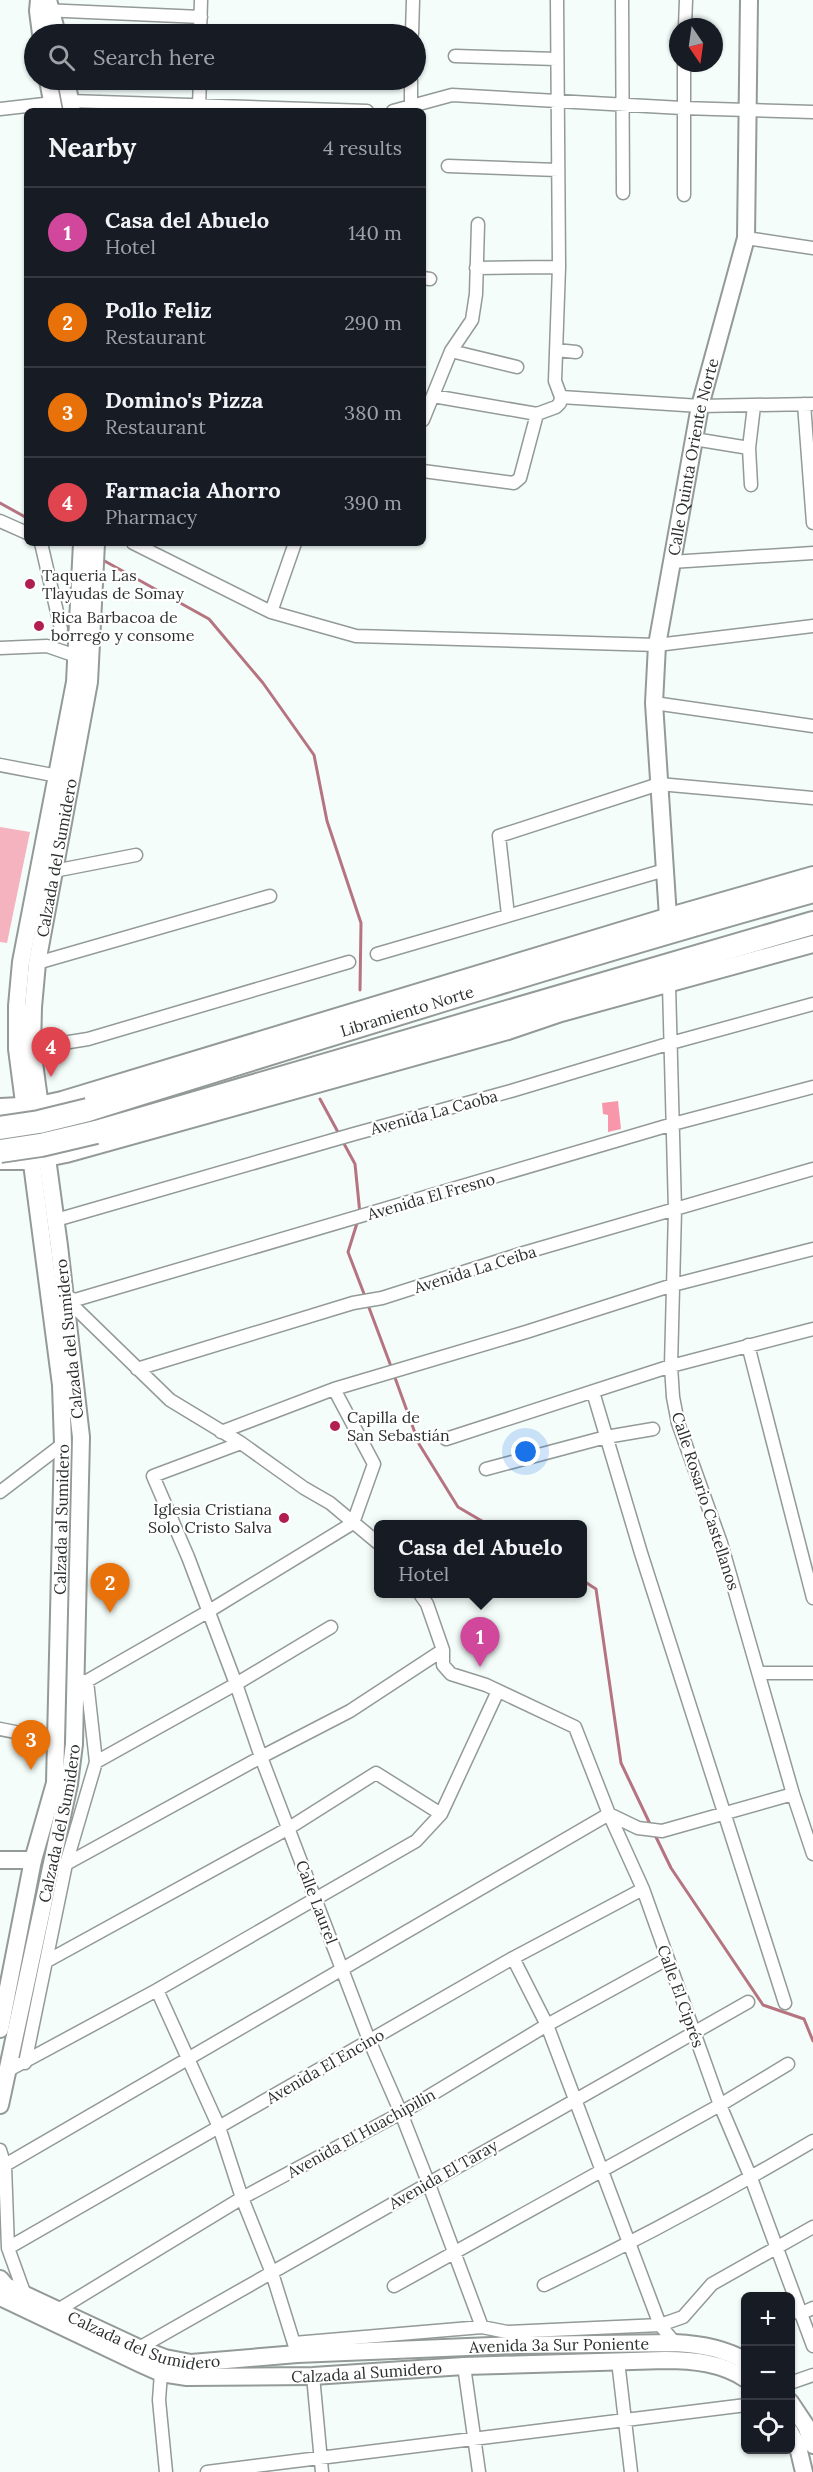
<!DOCTYPE html>
<meta charset="utf-8">
<style>
:root{--surface:#171b24;--page:#20242c;--text:#f1f3f6;--muted:#9ea1a6;--line:#363941;--accent:#d494ab}
body{margin:0;font-family:Lora,serif;background:var(--page);color:var(--text)}
.controls{position:absolute;right:18px;bottom:18px;display:grid;overflow:hidden;border-radius:9px;box-shadow:0 2px 4px #0004}
.controls button{width:54px;height:54px;display:grid;place-items:center;padding:0;border:0;border-bottom:2px solid var(--line);background:var(--surface);color:var(--text);font:30px sans-serif}
.compass{position:absolute;left:669px;top:18px;width:54px;height:54px;border-radius:50%;background:var(--surface);box-shadow:0 2px 4px #0004;rotate:167deg}
.you{position:absolute;left:526px;top:1452px;width:21px;height:21px;margin:-15px;border:4px solid #fff;border-radius:50%;background:#1a73e8;box-shadow:0 0 0 9px #1a73e833}
.badge{display:grid;place-items:center;width:39px;height:39px;border-radius:50%;background:var(--accent);color:#fff;font-size:20px;font-weight:700}
.pin{position:absolute;translate:-50% -50px;filter:drop-shadow(0 2px 3px #0008)}
.pin::after{content:'';position:absolute;top:32px;width:21px;height:18px;background:inherit;clip-path:polygon(0 0,100% 0,50% 100%)}
.popup{position:absolute;left:374px;top:1520px;width:213px;height:78px;box-sizing:border-box;display:grid;place-content:center;border-radius:9px;background:var(--surface);filter:drop-shadow(0 2px 4px #0005);font-size:20px;white-space:nowrap;color:var(--muted)}
.popup b{font-size:22px;color:var(--text)}
.popup::after{content:'';position:absolute;left:50%;top:100%;margin-left:-12px;border:12px solid transparent;border-top-color:var(--surface)}
.list{margin:0;padding:0;list-style:none}
h2{display:flex;justify-content:space-between;align-items:center;height:78px;margin:0;padding:0 24px;font-size:26px}
h2 small{font-size:20px;font-weight:400;color:var(--muted)}
.list li{display:grid;grid-template-columns:39px 1fr auto;gap:18px;align-items:center;box-sizing:border-box;height:90px;padding:0 24px;border-top:2px solid var(--line)}
.list b{display:block;font-size:22px;white-space:nowrap}
.list p{margin:0;font-size:20px;white-space:nowrap;color:var(--muted)}
.list em{font-size:20px;font-style:normal;color:var(--muted)}
.icon{flex:none;width:33px;height:33px;fill:none;stroke:currentColor;stroke-width:2;stroke-linecap:round;stroke-linejoin:round}
.map{position:relative;flex:none;width:813px;height:2472px;overflow:hidden}
.search{position:absolute;background:var(--surface);box-shadow:0 2px 4px #0004;left:24px;top:24px;width:402px;height:66px;display:flex;align-items:center;gap:15px;box-sizing:border-box;padding:0 21px;border-radius:33px;color:var(--muted);font-size:22px}
.panel{position:absolute;background:var(--surface);box-shadow:0 2px 4px #0004;left:24px;top:108px;width:402px;height:438px;border-radius:9px}
.map>svg:first-child{display:block}
</style>
<div class="map">
<svg width="813" height="2472" viewBox="0 0 813 2472">
<rect width="100%" height="100%" fill="#f4fdfa"/>
<path fill="#f4b3be" d="M 0,827 L 30,832 L 7,943 L 0,942 Z"/>
<path fill="#f797a9" d="M 618,1101 L 621,1129 L 608,1132 L 608,1115 L 603,1114 L 602,1103 Z"/>
<g fill="none" stroke-linecap="round" stroke-linejoin="round">
<path stroke="#b67481" stroke-width="3" d="M 0,503 L 27,518
M 101,559 L 209,619 L 263,683 L 314,755 L 327,821 L 361,923 L 360,990
M 320,1099 L 339,1134
M 342,1140 L 355,1164 L 360,1214
M 358,1220 L 348,1252 L 366,1299
M 368,1305 L 392,1369
M 394,1375 L 419,1444 L 458,1507 L 487,1524
M 582,1580 L 596,1589 L 621,1763 L 651,1826
M 655,1835 L 671,1868 L 763,2005 L 804,2019 L 813,2041"/>
<g stroke="#939a98" stroke-width="15">
<path id="street" d="M 557,0 L 559,267 L 555,381 L 561,397
M 622,0 L 623,193
M 43,10 L 201,17
M 685,27 L 686,0
M 200,34 L 201,0
M 412,34 L 413,0
M 455,56 L 556,59
M 411,80 L 411,106
M 70,101 L 367,111
M 199,105 L 200,80
M 0,109 L 53,103
M 393,111 L 452,95 L 682,108 L 813,112
M 448,166 L 558,170
M 684,195 L 684,63
M 746,238 L 813,248
M 476,268 L 559,267
M 423,278 L 430,279
M 556,350 L 576,352
M 451,351 L 517,367
M 433,396 L 537,414 L 556,407 L 560,403 L 561,397
M 561,397 L 700,406 L 813,404
M 804,404 L 813,523
M 423,420 L 451,351 L 472,320 L 476,294 L 478,224
M 694,439 L 749,448 L 751,485
M 749,448 L 754,406
M 423,471 L 514,483 L 520,478 L 537,414
M 0,521 L 27,533
M 41,543 L 61,629
M 133,543 L 271,612 L 356,636 L 657,645 L 813,626
M 671,562 L 813,553
M 271,612 L 295,543
M 0,648 L 47,646 L 76,656
M 654,703 L 813,726
M 0,765 L 58,776
M 54,871 L 136,855
M 508,915 L 499,836 L 659,784 L 813,798
M 377,954 L 665,870
M 37,963 L 270,896
M 669,985 L 675,1210 L 671,1366 L 673,1397 L 678,1423 L 721,1543 L 793,1794 L 813,1854
M 32,1048 L 88,1039 L 349,962
M 56,1220 L 354,1134 L 511,1091 L 671,1043 L 813,1004
M 64,1297 L 170,1400 L 241,1443 L 304,1488 L 330,1503 L 378,1543
M 59,1298 L 64,1296 L 75,1300 L 673,1124 L 813,1087
M 748,1345 L 813,1598
M 137,1369 L 353,1303 L 382,1298 L 520,1254 L 813,1169
M 593,1392 L 641,1553 L 785,2003
M 221,1432 L 334,1389 L 526,1332 L 673,1285 L 813,1249
M 446,1439 L 671,1366 L 813,1329
M 241,1443 L 153,1476 L 188,1557 L 236,1684 L 261,1757 L 369,2040 L 401,2113 L 428,2182 L 482,2327
M 486,1469 L 606,1437 L 653,1429
M 0,1492 L 63,1444
M 420,1594 L 427,1604 L 443,1650 L 443,1665 L 451,1674 L 486,1685 L 575,1727 L 609,1814 L 643,1889 L 720,2105 L 751,2178 L 813,2346
M 760,1673 L 813,1673
M 76,1681 L 87,1681 L 209,1611 L 353,1523 L 374,1464 L 334,1389
M 0,1729 L 56,1740
M 96,1762 L 236,1684 L 331,1627
M 52,1865 L 66,1864 L 261,1757 L 350,1711 L 443,1650
M 513,1958 L 547,2025 L 660,2325 L 675,2343
M 47,1961 L 289,1828 L 376,1773 L 441,1814
M 157,1990 L 219,2127 L 242,2198 L 272,2273 L 296,2350
M 25,2063 L 66,1864 L 96,1762 L 87,1681
M 7,2071 L 157,1990 L 416,1841 L 441,1814 L 498,1691
M 0,2150 L 5,2166 L 8,2248 L 25,2295
M 0,2168 L 609,1814 L 638,1828 L 662,1831 L 793,1794
M 8,2248 L 513,1958 L 643,1889
M 544,2285 C 636,2241 725,2193 813,2141
M 394,2286 L 720,2105 L 788,2064
M 58,2310 L 242,2198 L 401,2113 L 547,2025 L 667,1959
M 800,2314 L 813,2308
M 294,2343 L 482,2327 L 507,2332 L 660,2325 L 683,2317 L 712,2284 L 813,2227
M 139,2348 L 748,2002
M 618,2361 L 631,2472
M 464,2366 L 479,2472
M 161,2373 L 159,2400 L 166,2472
M 313,2376 L 322,2472
M 790,2383 L 813,2375
M 207,2472 L 746,2405"/>
</g>
<g stroke="#939a98" stroke-width="20">
<g id="secondary">
<path d="M 39,0 L 38,11 L 41,34"/>
<path d="M 48,0 L 57,34"/>
<path d="M 48,80 L 54,111"/>
<path d="M 66,80 L 72,111"/>
<path id="s1" d="M 668,917 L 654,703 L 657,645 L 700,406 L 746,238 L 749,0"/>
<path d="M 0,1107 L 39,1105 L 62,1100 L 663,918 L 813,875"/>
<path d="M 0,1161 L 32,1161 L 66,1154 L 508,1031 L 561,1013 L 813,944"/>
<path d="M 0,1860 L 33,1860"/>
<path id="s2" d="M 0,2029 L 33,1860 L 55,1783 L 63,1444 L 61,1385 L 17,1049 L 17,1006 L 21,962 L 75,682 L 82,543"/>
<path id="s3" d="M 0,2105 L 69,1784 L 74,1744 L 81,1437 L 59,1246 L 32,1048 L 33,1007 L 37,963 L 89,682 L 96,543"/>
<path id="s4" d="M 0,2279 L 6,2286 L 139,2348 L 165,2358 L 191,2363 L 297,2354 L 518,2345 L 675,2343 C 699,2344 725,2349 746,2361"/>
<path id="s5" d="M 0,2297 L 141,2364 L 161,2373 L 187,2377 L 313,2376 L 464,2366 L 665,2360 C 693,2360 722,2363 746,2379"/>
<path d="M 790,2402 L 806,2426 L 813,2445"/>
<path d="M 790,2432 L 798,2447 L 804,2472"/>
</g>
</g>
<g stroke="#939a98" stroke-width="26">
<g id="highway">
<path id="s6" d="M 88,1110 C 329,1035 570,959 813,891"/>
<path d="M 96,1132 L 813,923"/>
</g>
</g>
<use href="#street" stroke="#fff" stroke-width="12"/>
<use href="#secondary" stroke="#fff" stroke-width="16"/>
<use href="#highway" stroke="#fff" stroke-width="22"/>
<g stroke="#939a98" stroke-width="26" stroke-linecap="butt">
<path id="highway-bridge" d="M 0,1128 L 39,1122 L 88,1110
M 0,1151 L 41,1145 L 96,1132"/>
</g>
<use href="#highway-bridge" stroke="#fff" stroke-width="22"/>
</g>
<g fill="#b01f50" stroke="#fff" stroke-width="2">
<circle cx="30" cy="584" r="6"/>
<circle cx="39" cy="626" r="6"/>
<circle cx="335" cy="1426" r="6"/>
<circle cx="284" cy="1518" r="6"/>
</g>
<g text-anchor="middle" stroke-width="4.5" stroke-linejoin="round" paint-order="stroke">
<g font-size="16" fill="#2d302f" stroke="#fff">
<text dy="6" stroke="none"><textPath href="#s1" startOffset="464">Calle Quinta Oriente Norte</textPath></text>
<text dy="6" stroke="none"><textPath href="#s3" startOffset="1260">Calzada del Sumidero</textPath></text>
<text dy="6" stroke="none"><textPath href="#s6" startOffset="334">Libramiento Norte</textPath></text>
<text transform="translate(434 1112) rotate(-15)" y="6">Avenida La Caoba</text>
<text transform="translate(431 1196) rotate(-16)" y="6">Avenida El Fresno</text>
<text transform="translate(475 1269) rotate(-17)" y="6">Avenida La Ceiba</text>
<text transform="translate(69 1339) rotate(-96)" y="6">Calzada del Sumidero</text>
<text transform="translate(706 1501) rotate(72)" y="6">Calle Rosario Castellanos</text>
<text dy="6" stroke="none"><textPath href="#s2" startOffset="516">Calzada al Sumidero</textPath></text>
<text dy="6" stroke="none"><textPath href="#s3" startOffset="288">Calzada del Sumidero</textPath></text>
<text transform="translate(317 1902) rotate(69)" y="6">Calle Laurel</text>
<text transform="translate(681 1996) rotate(70)" y="6">Calle El Ciprés</text>
<text transform="translate(325 2066) rotate(-30)" y="6">Avenida El Encino</text>
<text transform="translate(361 2133) rotate(-29)" y="6">Avenida El Huachipilin</text>
<text transform="translate(443 2174) rotate(-30)" y="6">Avenida El Taray</text>
<text dy="6" stroke="none"><textPath href="#s4" startOffset="159">Calzada del Sumidero</textPath></text>
<text dy="6" stroke="none"><textPath href="#s4" startOffset="579">Avenida 3a Sur Poniente</textPath></text>
<text dy="6" stroke="none"><textPath href="#s5" startOffset="384">Calzada al Sumidero</textPath></text>
</g>
<g font-size="16" fill="#2d302f" stroke="#fff" text-anchor="start">
<text x="42" y="581">Taqueria Las<tspan x="42" dy="18">Tlayudas de Somay</tspan></text>
<text x="51" y="623">Rica Barbacoa de<tspan x="51" dy="18">borrego y consome</tspan></text>
<text x="347" y="1423">Capilla de<tspan x="347" dy="18">San Sebastián</tspan></text>
<text x="272" y="1515" text-anchor="end">Iglesia Cristiana<tspan x="272" dy="18">Solo Cristo Salva</tspan></text>
</g>
</g>
</svg>
<div class="controls">
<button>+</button>
<button>−</button>
<button><svg class="icon" aria-label="locate" viewBox="0 0 24 24"><circle cx="12" cy="12" r="6"/><path d="M12 2v4M12 18v4M2 12h4M18 12h4"/></svg></button>
</div>
<svg class="compass" viewBox="-18 -18 36 36"><path d="M0-13l5 13h-10z" fill="#e53935"/><path d="M0 13l5-13h-10z" fill="#9ea1a6"/></svg>
<div class="you"></div>
<div class="pin badge" style="left:480px;top:1667px;background:#d1479c">1</div>
<div class="popup"><b>Casa del Abuelo</b>Hotel</div>
<div class="pin badge" style="left:110px;top:1613px;background:#e8710a">2</div>
<div class="pin badge" style="left:31px;top:1770px;background:#e8710a">3</div>
<div class="pin badge" style="left:51px;top:1077px;background:#e0444e">4</div>
<div class="search"><svg class="icon" aria-label="search" viewBox="0 0 24 24"><circle cx="10" cy="10" r="6"/><path d="M15 15l6 6"/></svg>Search here</div>
<section class="panel">
<h2>Nearby<small>4 results</small></h2>
<ul class="list">
<li><span class="badge" style="background:#d1479c">1</span><div><b>Casa del Abuelo</b><p>Hotel</p></div><em>140 m</em></li>
<li><span class="badge" style="background:#e8710a">2</span><div><b>Pollo Feliz</b><p>Restaurant</p></div><em>290 m</em></li>
<li><span class="badge" style="background:#e8710a">3</span><div><b>Domino's Pizza</b><p>Restaurant</p></div><em>380 m</em></li>
<li><span class="badge" style="background:#e0444e">4</span><div><b>Farmacia Ahorro</b><p>Pharmacy</p></div><em>390 m</em></li>
</ul>
</section>
</div>
